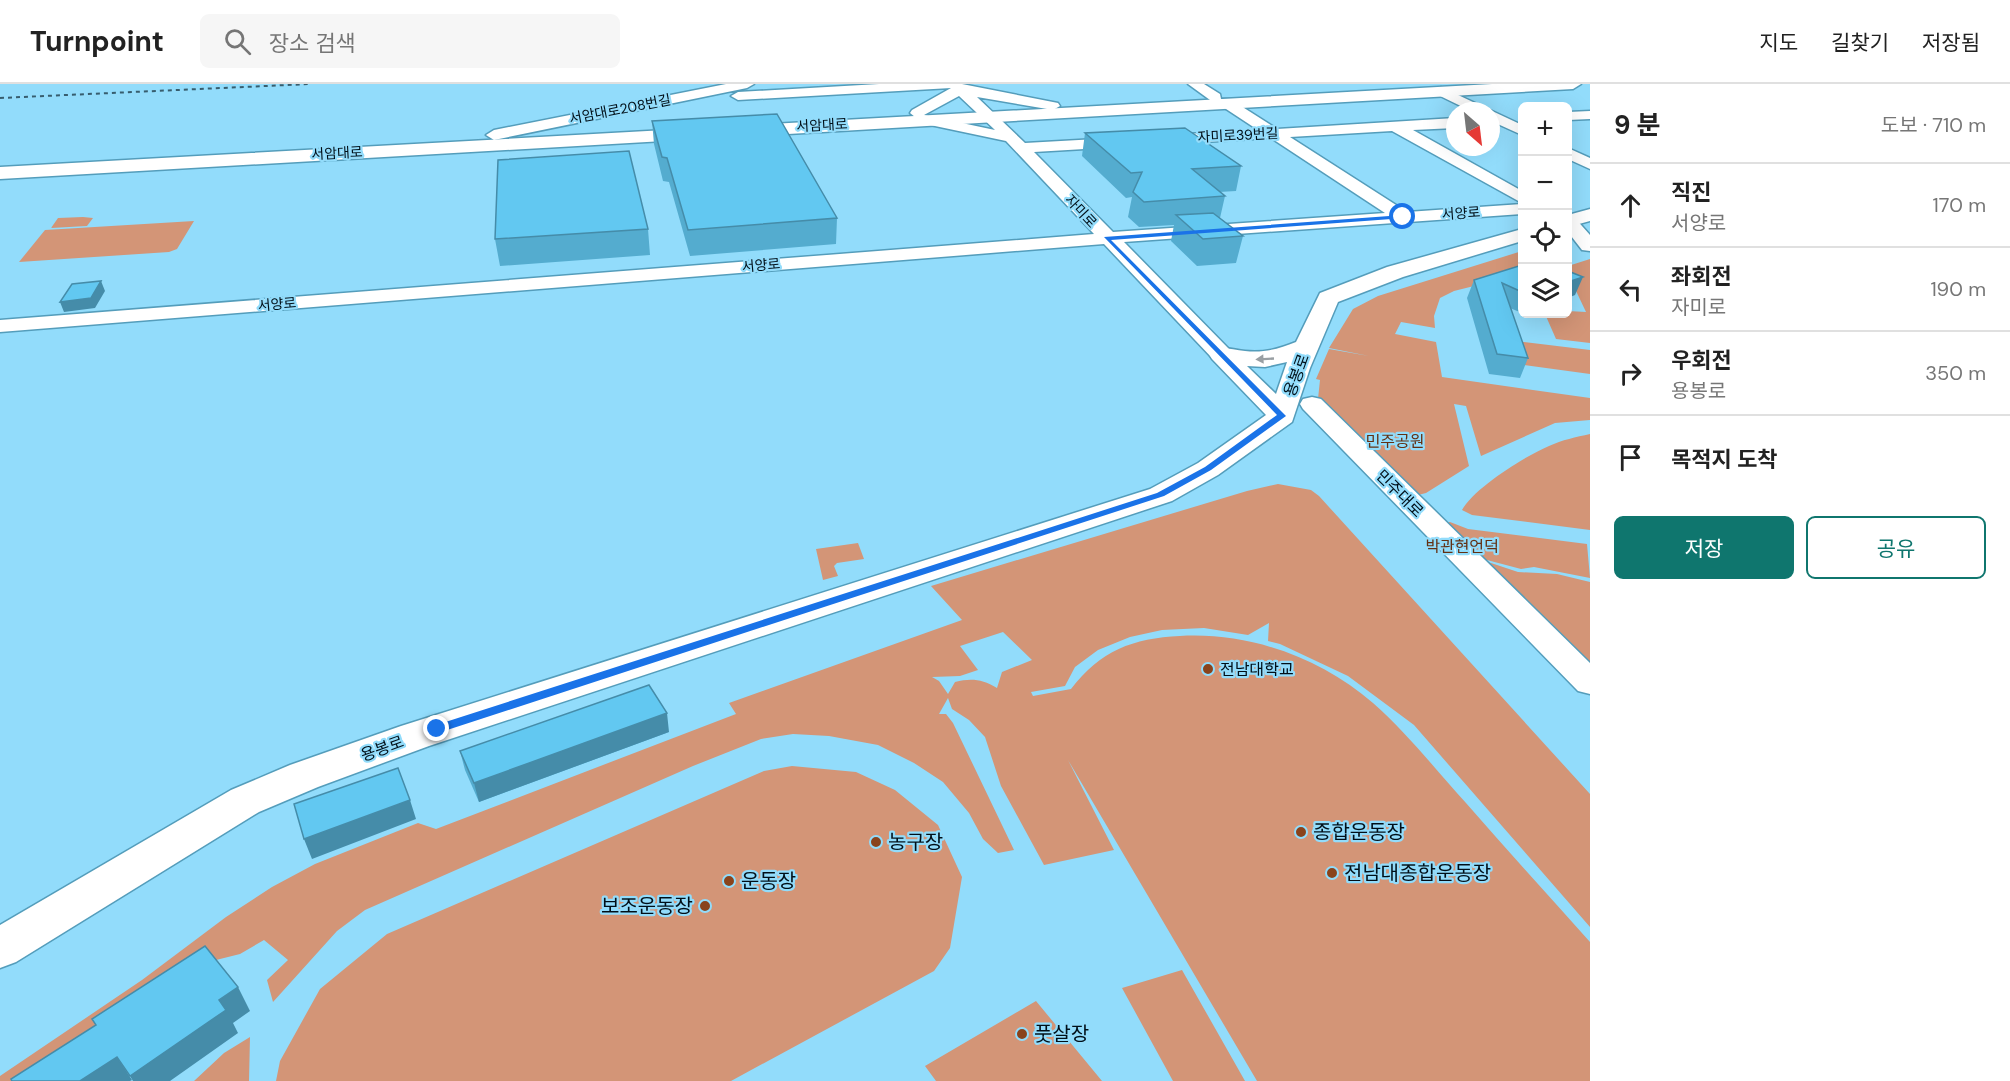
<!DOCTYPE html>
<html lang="ko">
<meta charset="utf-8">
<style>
:root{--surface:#fff;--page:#f6f6f6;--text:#222;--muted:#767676;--line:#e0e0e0;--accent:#0f766e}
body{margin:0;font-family:"DM Sans","Noto Sans KR",sans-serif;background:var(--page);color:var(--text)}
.controls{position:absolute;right:18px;top:18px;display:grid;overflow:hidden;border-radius:9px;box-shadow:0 6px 24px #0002}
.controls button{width:54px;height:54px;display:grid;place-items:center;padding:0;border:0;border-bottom:2px solid var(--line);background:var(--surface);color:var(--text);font:30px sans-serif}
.compass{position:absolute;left:1446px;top:18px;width:54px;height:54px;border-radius:50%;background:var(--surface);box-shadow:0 6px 24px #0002;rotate:152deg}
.stop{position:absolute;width:18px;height:18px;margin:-14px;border:4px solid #1a73e8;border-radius:50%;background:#fff}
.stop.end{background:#1a73e8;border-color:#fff;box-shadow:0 2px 6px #0008}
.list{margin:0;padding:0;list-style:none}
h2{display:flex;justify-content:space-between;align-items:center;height:78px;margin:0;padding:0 24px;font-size:26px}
h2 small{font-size:20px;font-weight:400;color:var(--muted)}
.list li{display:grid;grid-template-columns:39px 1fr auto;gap:18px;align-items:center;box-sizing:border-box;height:84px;padding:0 24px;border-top:2px solid var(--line)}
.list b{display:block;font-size:22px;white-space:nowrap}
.list p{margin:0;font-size:20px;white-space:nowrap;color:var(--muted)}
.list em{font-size:20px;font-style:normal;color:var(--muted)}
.actions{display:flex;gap:12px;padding:18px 24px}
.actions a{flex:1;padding:14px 0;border:2px solid var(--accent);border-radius:9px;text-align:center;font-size:21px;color:var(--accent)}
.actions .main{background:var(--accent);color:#fff}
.icon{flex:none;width:33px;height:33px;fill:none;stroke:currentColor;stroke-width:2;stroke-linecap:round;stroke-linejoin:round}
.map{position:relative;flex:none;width:1590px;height:997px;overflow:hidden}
header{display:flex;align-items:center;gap:36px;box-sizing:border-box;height:84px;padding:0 30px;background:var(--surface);border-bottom:2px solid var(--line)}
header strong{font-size:28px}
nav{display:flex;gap:33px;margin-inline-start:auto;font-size:21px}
.search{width:420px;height:54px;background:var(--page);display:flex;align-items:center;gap:15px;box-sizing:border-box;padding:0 21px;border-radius:9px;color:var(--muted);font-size:22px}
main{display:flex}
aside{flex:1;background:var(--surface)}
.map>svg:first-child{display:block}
</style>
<header>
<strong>Turnpoint</strong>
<div class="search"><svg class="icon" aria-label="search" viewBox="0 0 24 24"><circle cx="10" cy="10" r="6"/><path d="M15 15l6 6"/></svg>장소 검색</div>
<nav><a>지도</a><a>길찾기</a><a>저장됨</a></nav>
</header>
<main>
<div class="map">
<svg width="1590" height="997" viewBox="0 0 1590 997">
<rect width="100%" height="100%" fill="#92dcfb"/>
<path fill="#d39577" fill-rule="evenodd" d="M 83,133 L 93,134 L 87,142 L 51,144 L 58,134 Z
M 194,137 L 177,165 L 169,168 L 19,178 L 45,146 Z
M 1522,167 L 1522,190 L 1454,207 L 1440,214 L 1434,232 L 1435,244 L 1401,238 L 1395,250 L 1436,258 L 1442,293 L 1590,314 L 1590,336 L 1555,339 L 1481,372 L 1466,322 L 1454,320 L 1469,382 L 1426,409 L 1410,413 L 1318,315 L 1320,296 L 1316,295 L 1329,265 L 1369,272 L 1329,264 L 1353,225 L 1378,212 Z
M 1590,175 L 1590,259 L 1556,255 L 1545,230 L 1568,230 L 1568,227 L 1586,228 L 1568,190 L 1568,182 Z
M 1507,256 L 1590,266 L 1590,290 L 1516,280 Z
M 1590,350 L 1590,446 L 1472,431 L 1462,426 C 1474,404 1525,372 1549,362 C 1562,356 1576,353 1590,350 Z
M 1278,400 L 1311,406 L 1319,412 L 1590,710 L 1590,843 L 1414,641 L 1348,592 L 1280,560 L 1268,557 L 1269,539 L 1248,551 L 1204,544 L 1162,546 L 1130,553 L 1098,566 L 1075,583 L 1065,602 L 1031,608 L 1033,612 L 1071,605 C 1100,567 1133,554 1180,552 C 1250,548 1321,574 1373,619 C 1407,649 1436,686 1466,719 C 1507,766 1549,812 1590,858 L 1590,997 L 1257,997 L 1068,676 L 1114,766 L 1044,781 L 1001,702 L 985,653 L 969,636 L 952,625 L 948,614 L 939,630 L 946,630 L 953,639 L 1014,766 L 998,769 L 983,755 L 969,729 L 943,698 L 914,679 L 878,661 L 829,652 L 793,650 L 761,655 L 693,682 L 365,826 L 337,847 L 273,918 L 267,896 L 288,876 L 264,856 L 240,870 L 216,876 L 192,897 L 46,997 L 0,997 L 0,992 L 142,896 L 226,833 L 272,803 L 315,780 L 418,739 L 436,745 L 736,630 L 729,619 L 962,536 L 931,502 L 1247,407 ZM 1003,548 L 1032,576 L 1002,588 L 997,604 C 982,595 971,594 955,598 L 948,610 L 939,597 L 932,593 L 960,592 L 978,586 L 960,562 Z
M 1450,438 L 1468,445 L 1587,460 L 1590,494 L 1534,483 L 1521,485 L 1487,476 L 1455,481 L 1434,441 Z
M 858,459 L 864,475 L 837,479 L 834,482 L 838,492 L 823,496 L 816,465 Z
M 1488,478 L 1518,488 L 1557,490 L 1590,498 L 1590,592 L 1484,479 Z
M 792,682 L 856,688 L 895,706 L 938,741 L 962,793 L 950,864 L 934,887 L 731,997 L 276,997 L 280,977 L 320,905 L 387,850 L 764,687 Z
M 1182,886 L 1245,997 L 1173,997 L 1122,904 Z
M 1036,917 L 1102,997 L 936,997 L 925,982 Z
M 250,953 L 249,997 L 194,997 L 224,969 Z"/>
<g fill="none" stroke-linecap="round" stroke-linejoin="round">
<g stroke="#549dbb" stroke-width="3">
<path id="minor" d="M 726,0 L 754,0 L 747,4 L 494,56 L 486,51 L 494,46 Z
M 879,0 L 962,0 L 1058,19 L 1060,22 L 1053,26 L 977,13 L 1025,59 L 1258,46 L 1220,21 L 1219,16 L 1210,16 L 1188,0 L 1204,0 L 1220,10 L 1221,15 L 1230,15 L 1277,45 L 1455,34 L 1455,44 L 1413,46 L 1522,107 L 1522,119 L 1392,47 L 1290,53 L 1407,128 L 1522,120 L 1522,130 L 1124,158 L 1229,265 L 1232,270 L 1229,275 L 1213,275 L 1104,160 L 0,248 L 0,236 L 1094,150 L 1006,57 L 916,38 L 915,33 L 910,29 L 912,26 L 951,4 L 738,16 L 731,12 L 738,8 ZM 959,12 L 995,46 L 924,31 ZM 1271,54 L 1385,129 L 1113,148 L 1034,68 Z
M 1441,3 L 1522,41 L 1522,51 L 1491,37 L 1491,27 L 1471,27 L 1436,10 L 1434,7 Z
M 1590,27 L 1590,35 L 1568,36 L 1568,28 Z
M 1568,64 L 1590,74 L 1590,85 L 1568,75 Z
M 1568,132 L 1574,133 L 1590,151 L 1590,167 L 1582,166 L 1568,148 Z
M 1312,313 L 1321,315 L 1590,579 L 1590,610 L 1578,607 L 1303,325 L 1300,320 L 1303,315 Z"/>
</g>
<g stroke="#549dbb" stroke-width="3">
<path id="major" d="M 1492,0 L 1581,0 L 1573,5 L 0,95 L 0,83 Z
M 1590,125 L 1590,137 L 1568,143 L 1568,131 Z
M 1522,145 L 1522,157 L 1403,193 L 1338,218 L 1310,284 L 1292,338 L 1218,391 L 1172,417 L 429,662 L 318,703 L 259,728 L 16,878 L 0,884 L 0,841 L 231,706 L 290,681 L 401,642 L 1150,405 L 1198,379 L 1266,331 L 1212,275 L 1209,270 L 1212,265 C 1224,262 1234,266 1245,267 C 1264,269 1279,265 1296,258 L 1320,209 L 1387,183 ZM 1287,278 L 1276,310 L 1247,282 L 1265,283 Z"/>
</g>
<use href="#minor" fill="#fff" fill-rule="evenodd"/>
<use href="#major" fill="#fff" fill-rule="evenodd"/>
<path stroke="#375d6e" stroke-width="2" stroke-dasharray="4 4" stroke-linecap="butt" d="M 0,14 L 310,0"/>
</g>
<path fill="#54accf" d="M 652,37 L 837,134 L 836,160 L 690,172 L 669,98 L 663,97 L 654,60 Z
M 1085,49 L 1241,82 L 1236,107 L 1219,108 L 1225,112 L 1220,134 L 1243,152 L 1236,179 L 1197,182 L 1171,157 L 1174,141 L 1139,143 L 1128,133 L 1132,113 L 1126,114 L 1082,72 Z
M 648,145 L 650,171 L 500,182 L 495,155 Z
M 1522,181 L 1522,229 L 1510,224 L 1528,274 L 1520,294 L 1489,290 L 1467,214 L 1474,196 Z
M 669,648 L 479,718 L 465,686 L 460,667 Z"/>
<path fill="#458ca9" d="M 1583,193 L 1575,211 L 1568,214 L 1568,198 Z
M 101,197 L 105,207 L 95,224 L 64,228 L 60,218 Z
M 667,629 L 669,648 L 479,718 L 474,699 Z
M 410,716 L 416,735 L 312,775 L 304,755 Z
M 238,903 L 250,927 L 233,939 L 238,949 L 170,997 L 133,997 L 130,992 L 219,916 Z
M 117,973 L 132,996 L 130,997 L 80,997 Z"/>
<path fill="#62c8f1" stroke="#458ca9" stroke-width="1.5" d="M 777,30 L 837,134 L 688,146 L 667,74 L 662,73 L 652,37 Z
M 1185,44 L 1241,82 L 1192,85 L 1225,112 L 1144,118 L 1133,108 L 1142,88 L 1131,89 L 1085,49 Z
M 629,67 L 648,145 L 495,155 L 498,76 Z
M 1213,129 L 1243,152 L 1203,155 L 1176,131 Z
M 1522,181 L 1522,208 L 1502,199 L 1528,274 L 1497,270 L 1474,196 Z
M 1568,187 L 1583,193 L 1568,198 Z
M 101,197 L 91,214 L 60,218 L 72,200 Z
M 649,601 L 667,629 L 474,699 L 460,667 Z
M 398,684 L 410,716 L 304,755 L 294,720 Z
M 205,862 L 238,903 L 219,916 L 226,926 L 130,992 L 117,973 L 80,997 L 12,997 L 11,995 L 96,941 L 92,935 Z"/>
<defs><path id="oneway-solid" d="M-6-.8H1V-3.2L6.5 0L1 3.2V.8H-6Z" transform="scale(1.5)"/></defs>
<use fill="#999fa3" href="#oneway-solid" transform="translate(1265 275) rotate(177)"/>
<path fill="#1a73e8" d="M 1403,131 L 1405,134 L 1111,156 L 1286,332 L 1211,386 L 1164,412 L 441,648 L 437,649 L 431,645 L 433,642 L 1157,409 L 1205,383 L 1277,331 L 1104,153 Z"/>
<g fill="#89431c" stroke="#92dcfb" stroke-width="2">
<circle cx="1208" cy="585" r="6"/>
<circle cx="1301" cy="748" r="6"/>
<circle cx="876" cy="758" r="6"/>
<circle cx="1332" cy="789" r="6"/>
<circle cx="729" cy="797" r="6"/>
<circle cx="705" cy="822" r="6"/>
<circle cx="1022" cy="950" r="6"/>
</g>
<g text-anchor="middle" stroke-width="4.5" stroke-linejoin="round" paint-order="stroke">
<g font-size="14" fill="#000f18" stroke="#92dcfb">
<text transform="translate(620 25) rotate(-11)" y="5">서암대로208번길</text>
<text transform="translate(822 41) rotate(-3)" y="5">서암대로</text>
<text transform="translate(1238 51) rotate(-3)" y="5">자미로39번길</text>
<text transform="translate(337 69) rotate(-3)" y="5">서암대로</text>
<text transform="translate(1081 127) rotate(47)" y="5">자미로</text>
<text transform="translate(1461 129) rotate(-4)" y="5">서양로</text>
<text transform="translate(761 181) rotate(-5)" y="5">서양로</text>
<text transform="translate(277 220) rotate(-5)" y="5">서양로</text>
</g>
<g font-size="16" fill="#000f18" stroke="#92dcfb">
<text transform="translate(1296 291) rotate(-70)" y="6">용봉로</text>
<text transform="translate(1400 409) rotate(45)" y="6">민주대로</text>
<text transform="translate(382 664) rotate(-20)" y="6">용봉로</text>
</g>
<g font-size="16" fill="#633013" stroke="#92dcfb">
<text x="1395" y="363">민주공원</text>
<text x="1462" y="468">박관현언덕</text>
</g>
<g font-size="16" fill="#000f18" stroke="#92dcfb" text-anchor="start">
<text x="1220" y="591">전남대학교</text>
</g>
<g font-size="20" fill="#000f18" stroke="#92dcfb" text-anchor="start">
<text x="1313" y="755">종합운동장</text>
<text x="888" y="765">농구장</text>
<text x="1344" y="796">전남대종합운동장</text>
<text x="741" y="804">운동장</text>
<text x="693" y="829" text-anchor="end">보조운동장</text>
<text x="1034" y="957">풋살장</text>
</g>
</g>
</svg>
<div class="controls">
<button>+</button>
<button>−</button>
<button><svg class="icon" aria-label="locate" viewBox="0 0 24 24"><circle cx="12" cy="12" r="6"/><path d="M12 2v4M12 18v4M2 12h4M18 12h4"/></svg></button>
<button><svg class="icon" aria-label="layers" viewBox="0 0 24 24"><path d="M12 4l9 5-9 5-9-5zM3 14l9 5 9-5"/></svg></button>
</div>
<svg class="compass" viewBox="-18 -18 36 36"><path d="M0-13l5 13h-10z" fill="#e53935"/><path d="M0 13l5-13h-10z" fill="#767676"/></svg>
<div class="stop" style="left:1403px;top:133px"></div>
<div class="stop end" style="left:437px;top:645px"></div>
</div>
<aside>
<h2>9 분<small>도보 · 710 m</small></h2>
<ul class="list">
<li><svg class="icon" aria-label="ahead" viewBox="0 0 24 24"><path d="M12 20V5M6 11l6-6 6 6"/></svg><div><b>직진</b><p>서양로</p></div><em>170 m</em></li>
<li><svg class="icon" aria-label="left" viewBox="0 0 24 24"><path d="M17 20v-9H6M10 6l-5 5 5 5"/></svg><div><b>좌회전</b><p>자미로</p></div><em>190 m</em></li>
<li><svg class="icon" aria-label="right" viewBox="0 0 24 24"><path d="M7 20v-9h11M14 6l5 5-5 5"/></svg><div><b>우회전</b><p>용봉로</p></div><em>350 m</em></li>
<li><svg class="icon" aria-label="arrive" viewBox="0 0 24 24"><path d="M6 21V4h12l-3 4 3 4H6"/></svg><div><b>목적지 도착</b></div></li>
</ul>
<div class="actions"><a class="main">저장</a><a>공유</a></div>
</aside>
</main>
